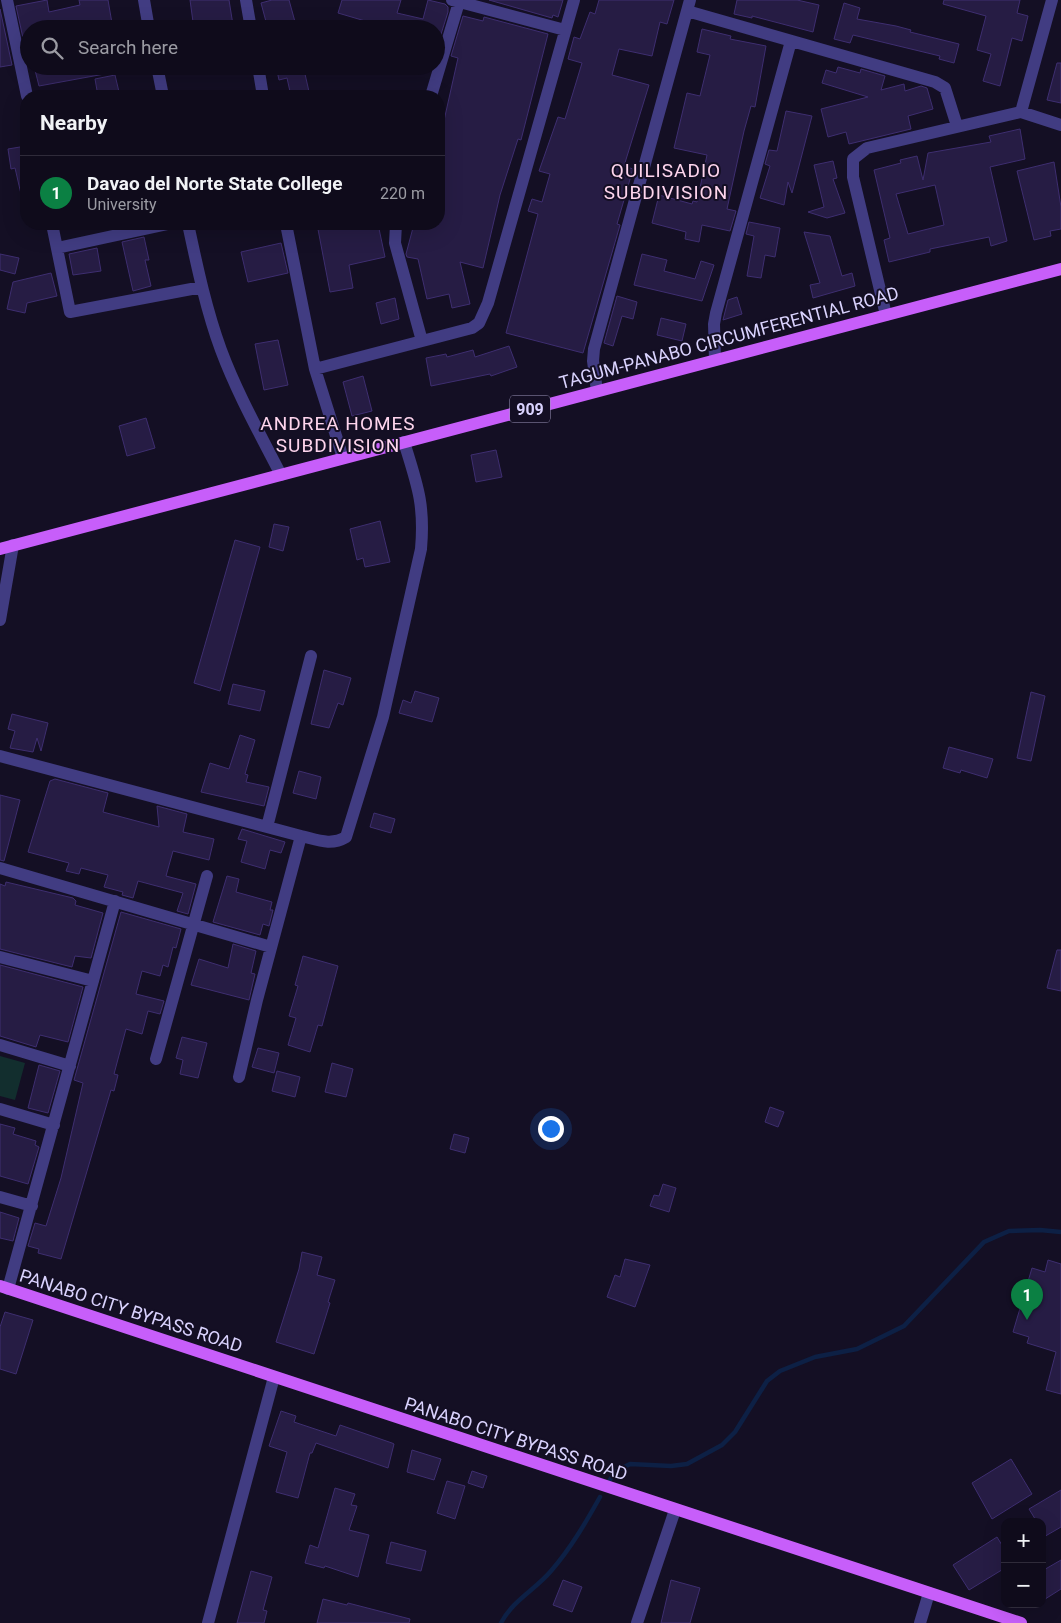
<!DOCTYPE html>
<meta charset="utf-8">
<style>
:root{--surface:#0f0b1b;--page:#1d1928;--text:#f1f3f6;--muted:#9b9ba3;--line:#2f2b3a;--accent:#0b8043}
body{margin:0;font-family:Roboto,sans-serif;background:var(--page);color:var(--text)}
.controls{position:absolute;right:15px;bottom:15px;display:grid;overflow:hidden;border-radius:10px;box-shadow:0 5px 20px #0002}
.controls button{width:45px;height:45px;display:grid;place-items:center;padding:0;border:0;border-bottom:1px solid var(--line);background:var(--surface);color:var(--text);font:25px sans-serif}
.you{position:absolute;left:550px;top:1128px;width:18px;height:18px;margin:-12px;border:4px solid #fff;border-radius:50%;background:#1a73e8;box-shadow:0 0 0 8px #1a73e833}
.badge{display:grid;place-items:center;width:32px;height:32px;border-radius:50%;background:var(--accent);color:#fff;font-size:16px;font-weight:700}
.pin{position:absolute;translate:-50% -41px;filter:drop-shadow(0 1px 2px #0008)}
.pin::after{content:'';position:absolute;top:26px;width:18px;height:15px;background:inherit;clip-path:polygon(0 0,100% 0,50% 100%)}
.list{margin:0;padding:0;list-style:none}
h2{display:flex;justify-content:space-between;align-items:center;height:65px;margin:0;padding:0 20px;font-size:21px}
h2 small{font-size:16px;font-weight:400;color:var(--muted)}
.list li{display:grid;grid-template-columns:32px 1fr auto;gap:15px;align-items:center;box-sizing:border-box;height:75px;padding:0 20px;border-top:1px solid var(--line)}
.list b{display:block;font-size:19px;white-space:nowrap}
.list p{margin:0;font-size:16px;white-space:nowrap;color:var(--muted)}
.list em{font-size:16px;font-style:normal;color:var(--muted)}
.icon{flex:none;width:28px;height:28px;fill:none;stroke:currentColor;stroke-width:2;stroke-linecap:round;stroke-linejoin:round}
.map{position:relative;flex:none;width:1061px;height:1623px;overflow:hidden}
.search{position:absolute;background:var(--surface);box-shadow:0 5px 20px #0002;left:20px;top:20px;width:425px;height:55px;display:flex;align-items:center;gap:12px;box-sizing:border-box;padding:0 18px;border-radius:28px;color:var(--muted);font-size:19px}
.panel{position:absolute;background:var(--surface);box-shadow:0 5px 20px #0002;left:20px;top:90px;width:425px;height:140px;border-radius:20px}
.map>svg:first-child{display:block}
</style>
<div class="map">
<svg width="1061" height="1623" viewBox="0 0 1061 1623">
<rect width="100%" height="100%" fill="#140f24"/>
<path fill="#122e2e" d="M 0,1056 L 25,1063 L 15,1100 L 0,1096 Z"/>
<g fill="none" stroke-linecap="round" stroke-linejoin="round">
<path stroke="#0d2045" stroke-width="4.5" d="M 609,1481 L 616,1471 L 630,1464 L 671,1466 L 687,1464 L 722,1445 L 735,1432 L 767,1381 L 780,1371 L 815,1357 L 857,1349 L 904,1326 L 984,1242 L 1009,1231 L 1040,1230 L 1061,1232
M 501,1623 C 513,1600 535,1590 551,1571 C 571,1548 586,1522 600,1497"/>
</g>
<path fill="#261c44" stroke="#3e2e70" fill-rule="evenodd" d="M 47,0 L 49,12 L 80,5 L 79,0 L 108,0 L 113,29 L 29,29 L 28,61 L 16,6 Z
M 190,0 L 229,0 L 233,25 L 194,29 Z
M 272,0 L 289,0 L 297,29 L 268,29 L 261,3 Z
M 342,0 L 401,0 L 397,13 L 423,19 L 428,0 L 445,4 L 448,7 L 448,12 L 436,50 L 436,29 L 385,29 L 371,25 L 372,23 L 338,13 Z
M 489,0 L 563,0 L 558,17 L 553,15 L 552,18 Z
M 599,0 L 674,0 L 667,24 L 660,22 L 652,56 L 619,49 L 612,75 L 649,85 L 624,166 L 633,169 L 617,224 L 620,225 L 583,353 L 506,333 L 538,214 L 528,211 L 532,199 L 542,202 L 550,174 L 539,171 L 558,117 L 565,119 L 582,63 L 568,59 L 574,37 L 580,39 L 590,12 L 595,14 Z
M 737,0 L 797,0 L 819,5 L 813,32 L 752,16 L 752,18 L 734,14 Z
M 944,0 L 1020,0 L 1017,13 L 1028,16 L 1022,41 L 1012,38 L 1000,86 L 983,81 L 991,54 L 977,50 L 986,16 L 943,4 Z
M 844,3 L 860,8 L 857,19 L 896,26 L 911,30 L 910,32 L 959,44 L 954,63 L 939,59 L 940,56 L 853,35 L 850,43 L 834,39 Z
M 0,9 L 12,65 L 0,67 Z
M 463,16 L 483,21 L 484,17 L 548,34 L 521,140 L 518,139 L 500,195 L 483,268 L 460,262 L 470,304 L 452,308 L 449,294 L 427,299 L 418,259 L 407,257 L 406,254 L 414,224 L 439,224 L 442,204 L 439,203 L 439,143 L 458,58 L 451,56 Z
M 702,29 L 731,36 L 730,39 L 766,46 L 755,107 L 751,106 L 744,131 L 727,209 L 736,211 L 730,231 L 702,225 L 699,242 L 685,239 L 686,232 L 652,223 L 659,195 L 692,204 L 693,201 L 697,202 L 707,155 L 674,148 L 687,93 L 700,96 L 710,55 L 697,52 Z
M 1057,63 L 1061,63 L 1061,103 L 1047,100 Z
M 34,66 L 109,66 L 110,73 L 39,86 Z
M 276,66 L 317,66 L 318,71 L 305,74 L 310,96 L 291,96 L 287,78 L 279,80 Z
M 838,67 L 860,73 L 861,69 L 885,76 L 881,90 L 904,84 L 905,91 L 921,86 L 927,88 L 933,109 L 908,116 L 911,129 L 849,144 L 846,132 L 828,137 L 821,109 L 868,97 L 822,83 L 826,70 L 836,73 Z
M 115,75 L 120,96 L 98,96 L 95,79 Z
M 786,111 L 812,116 L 792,193 L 788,182 L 784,205 L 760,198 L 770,166 L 765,164 L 769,150 L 777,151 Z
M 1020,129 L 1025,159 L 990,167 L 1007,241 L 991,246 L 989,237 L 930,249 L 930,252 L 889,262 L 884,240 L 890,238 L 874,170 L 901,163 L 900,160 L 917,156 L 923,180 L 928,153 L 991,142 L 989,136 ZM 935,185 L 944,225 L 908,234 L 896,194 Z
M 26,146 L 26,194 L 21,194 L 15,168 L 11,169 L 8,149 Z
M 833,161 L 837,178 L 833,179 L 845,213 L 827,218 L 808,212 L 824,207 L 814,165 Z
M 1054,162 L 1061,207 L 1061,229 L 1050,231 L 1051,236 L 1034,240 L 1017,171 Z
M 749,222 L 780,228 L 775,257 L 765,255 L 761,278 L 747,276 L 754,236 L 746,234 Z
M 317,224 L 378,224 L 385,257 L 349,265 L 353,288 L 330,292 Z
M 804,232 L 830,236 L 842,276 L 852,273 L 855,286 L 813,298 L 810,285 L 820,283 Z
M 144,237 L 149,260 L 145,260 L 151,286 L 133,291 L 122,242 Z
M 281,243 L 288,273 L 248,282 L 241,252 Z
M 97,248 L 101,271 L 73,275 L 69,254 Z
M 0,254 L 19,258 L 15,274 L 0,270 Z
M 642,254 L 667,260 L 664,271 L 695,279 L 701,261 L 714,265 L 702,301 L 634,285 Z
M 51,273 L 57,296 L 27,303 L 25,313 L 7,309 L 13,282 Z
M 617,296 L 637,302 L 633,319 L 622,316 L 613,346 L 604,343 Z
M 737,297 L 742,314 L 723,320 L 728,300 Z
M 395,298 L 399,319 L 381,324 L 376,303 Z
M 661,318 L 686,324 L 682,341 L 657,335 Z
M 278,340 L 288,385 L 264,390 L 255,344 Z
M 509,346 L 517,367 L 491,376 L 490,374 L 431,386 L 426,358 L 446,354 L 447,357 L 473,350 L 475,357 Z
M 363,376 L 372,411 L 352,416 L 343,382 Z
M 146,418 L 155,448 L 127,456 L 119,426 Z
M 496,450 L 502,477 L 476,482 L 471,455 Z
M 380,521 L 390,562 L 365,567 L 363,558 L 357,560 L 350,529 Z
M 274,524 L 289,527 L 283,551 L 269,547 Z
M 235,540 L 260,547 L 220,691 L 194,683 Z
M 324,670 L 351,678 L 343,705 L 338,703 L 329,728 L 311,724 Z
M 233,684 L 265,691 L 260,711 L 228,704 Z
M 415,691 L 439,698 L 432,722 L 399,713 L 403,700 L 411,703 Z
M 1031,692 L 1045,696 L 1031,761 L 1017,758 Z
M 12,714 L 48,723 L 41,751 L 37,738 L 33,752 L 10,748 L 15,731 L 8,729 Z
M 240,735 L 255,740 L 245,774 L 248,775 L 246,782 L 269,787 L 264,806 L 201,792 L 210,763 L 229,769 Z
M 949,747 L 993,759 L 987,778 L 961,770 L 960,773 L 943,768 Z
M 299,771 L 321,777 L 316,799 L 293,793 Z
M 55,779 L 108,793 L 103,812 L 159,827 L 157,806 L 187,814 L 183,832 L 214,839 L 209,860 L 173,851 L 166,876 L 196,884 L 188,914 L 177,911 L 183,893 L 138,881 L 133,898 L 122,895 L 123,892 L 104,887 L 108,875 L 81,868 L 79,874 L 66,871 L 69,863 L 28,852 L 50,781 Z
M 0,795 L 20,800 L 4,861 L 0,860 Z
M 374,813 L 395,819 L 391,833 L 370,827 Z
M 242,829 L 285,842 L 281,853 L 270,850 L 265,869 L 241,862 L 247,841 L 238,839 Z
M 227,876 L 239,879 L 236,892 L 272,902 L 270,910 L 273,910 L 269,926 L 263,924 L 260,935 L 213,922 Z
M 6,882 L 73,898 L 76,901 L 75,905 L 103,913 L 91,958 L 75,956 L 72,967 L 0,949 L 0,884 L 5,886 Z
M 121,912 L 181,929 L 176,948 L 173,947 L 168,967 L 163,965 L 160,976 L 142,971 L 136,994 L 164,1001 L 160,1014 L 148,1011 L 142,1034 L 126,1029 L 114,1074 L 118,1075 L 114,1091 L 111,1090 L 61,1259 L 38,1253 L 39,1249 L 28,1246 L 35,1223 L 46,1226 L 61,1178 L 83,1083 L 74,1080 Z
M 233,944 L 256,951 L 251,973 L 255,974 L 249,1000 L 191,985 L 199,959 L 228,968 Z
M 1057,950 L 1061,950 L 1061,991 L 1047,988 Z
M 303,956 L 338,966 L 322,1026 L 318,1025 L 310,1052 L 288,1045 L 296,1018 L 289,1016 L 298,986 L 295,985 Z
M 0,965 L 83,987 L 68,1042 L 40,1035 L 36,1047 L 0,1036 Z
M 182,1037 L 207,1043 L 198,1078 L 180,1074 L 183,1060 L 176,1058 Z
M 258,1048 L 279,1053 L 274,1073 L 252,1067 Z
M 332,1063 L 353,1069 L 346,1097 L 325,1092 Z
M 39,1065 L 60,1071 L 48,1113 L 28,1108 Z
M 277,1071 L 300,1077 L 295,1097 L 272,1091 Z
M 770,1107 L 784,1112 L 778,1127 L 765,1122 Z
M 0,1124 L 15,1128 L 13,1134 L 36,1141 L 35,1145 L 39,1147 L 28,1184 L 0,1176 Z
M 454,1134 L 469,1138 L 465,1153 L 450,1149 Z
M 663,1184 L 676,1188 L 669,1212 L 650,1206 L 654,1195 L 659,1196 Z
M 0,1212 L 19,1218 L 13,1241 L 0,1238 Z
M 302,1252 L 322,1257 L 317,1275 L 335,1280 L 328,1302 L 330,1303 L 314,1354 L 276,1342 L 299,1269 Z
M 625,1259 L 650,1265 L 635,1307 L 607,1297 L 615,1275 L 620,1277 Z
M 1048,1260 L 1061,1264 L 1061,1394 L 1046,1390 L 1056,1352 L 1027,1343 L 1029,1337 L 1013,1332 L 1032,1268 L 1045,1272 Z
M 5,1312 L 33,1320 L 16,1374 L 0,1369 L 0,1327 Z
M 281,1411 L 296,1416 L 294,1422 L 336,1436 L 340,1425 L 392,1443 L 394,1444 L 388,1468 L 316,1443 L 312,1453 L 310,1453 L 298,1498 L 276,1492 L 287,1452 L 269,1446 Z
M 412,1450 L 441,1459 L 434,1480 L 407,1472 Z
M 1011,1459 L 1032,1494 L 992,1519 L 972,1483 Z
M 472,1471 L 487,1476 L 483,1488 L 468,1483 Z
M 447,1481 L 465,1486 L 455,1519 L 437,1513 Z
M 335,1488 L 355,1494 L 351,1505 L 357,1506 L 349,1530 L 369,1535 L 358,1577 L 325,1566 L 324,1568 L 305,1563 L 310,1545 L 318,1548 Z
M 1061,1490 L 1061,1527 L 1042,1538 L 1042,1522 L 1037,1522 L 1029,1509 Z
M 997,1537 L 1005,1550 L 1005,1568 L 969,1590 L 953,1565 Z
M 391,1542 L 426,1551 L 421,1571 L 386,1563 Z
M 1061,1560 L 1061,1589 L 1042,1601 L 1042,1571 Z
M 251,1571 L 272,1577 L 263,1610 L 267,1611 L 264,1623 L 237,1623 Z
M 563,1580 L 582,1587 L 572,1612 L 553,1605 Z
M 671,1580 L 700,1588 L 690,1623 L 661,1623 Z
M 323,1599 L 347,1605 L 348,1603 L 410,1619 L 409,1623 L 317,1623 Z"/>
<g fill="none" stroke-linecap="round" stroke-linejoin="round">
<path stroke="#413c82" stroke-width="12" d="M 7,0 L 27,96
M 144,0 L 149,29
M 246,0 L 251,29
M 452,0 L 565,30
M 687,11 L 935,82 L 945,88 L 957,126
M 157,66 L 163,96
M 258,66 L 263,96
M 431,96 L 459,2
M 1021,112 L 1052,0
M 52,224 L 70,312 L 202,287
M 188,224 C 197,266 206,309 221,350 C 237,393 260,434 281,475
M 286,224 L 315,369 L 343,458
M 396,224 L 395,243 L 422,341
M 57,248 L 168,224
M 886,315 L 853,177 L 853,159 L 867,148 L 1021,112 L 1061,125
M 715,360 L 714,324 L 716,313 L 791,41
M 315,369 L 472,328 L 479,323 L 488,303 L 574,0
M 597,391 L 593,361 L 594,349 L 690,0
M 0,620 L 13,545
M 0,756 L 301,836
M 267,827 L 311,656
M 0,868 L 271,947
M 0,957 L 93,981
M 0,1045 L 70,1066
M 156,1059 L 207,876
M 239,1077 L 257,1000 L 301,836 C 318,840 331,846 346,837 L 383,717 L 421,549 C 425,504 417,484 404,442
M 0,1109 L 54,1125
M 0,1197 L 32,1206
M 8,1289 L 115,901
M 208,1623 L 274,1377
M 637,1623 L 675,1510
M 920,1623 L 929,1593"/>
<path stroke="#c75efa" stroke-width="12" d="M 0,549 L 1061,269
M 0,1286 L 1021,1623"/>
</g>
<g text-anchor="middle" stroke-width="4" stroke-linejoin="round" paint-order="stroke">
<rect fill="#140f24" stroke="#9f98bd" stroke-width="1" x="510" y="395.5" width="40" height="27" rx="4"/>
<g font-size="16" font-weight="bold" fill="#dad3fe">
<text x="530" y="415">909</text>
</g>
<g font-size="18" fill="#dad3fe" stroke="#140f24">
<text transform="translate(729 338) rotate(-15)" y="6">TAGUM-PANABO CIRCUMFERENTIAL ROAD</text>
<text transform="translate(131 1311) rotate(18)" y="6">PANABO CITY BYPASS ROAD</text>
<text transform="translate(516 1439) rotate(18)" y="6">PANABO CITY BYPASS ROAD</text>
</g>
<g font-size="19" letter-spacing="1" fill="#fed5ed" stroke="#140f24">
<text x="666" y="177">QUILISADIO<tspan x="666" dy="22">SUBDIVISION</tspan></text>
<text x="338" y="430">ANDREA HOMES<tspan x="338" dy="22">SUBDIVISION</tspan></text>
</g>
</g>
</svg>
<div class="controls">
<button>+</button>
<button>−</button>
</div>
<div class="you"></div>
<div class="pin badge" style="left:1027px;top:1320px">1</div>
<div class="search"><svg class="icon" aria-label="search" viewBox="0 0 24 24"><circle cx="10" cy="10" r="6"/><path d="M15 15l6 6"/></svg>Search here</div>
<section class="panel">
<h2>Nearby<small></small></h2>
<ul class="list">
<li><span class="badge">1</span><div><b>Davao del Norte State College</b><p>University</p></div><em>220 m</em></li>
</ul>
</section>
</div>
